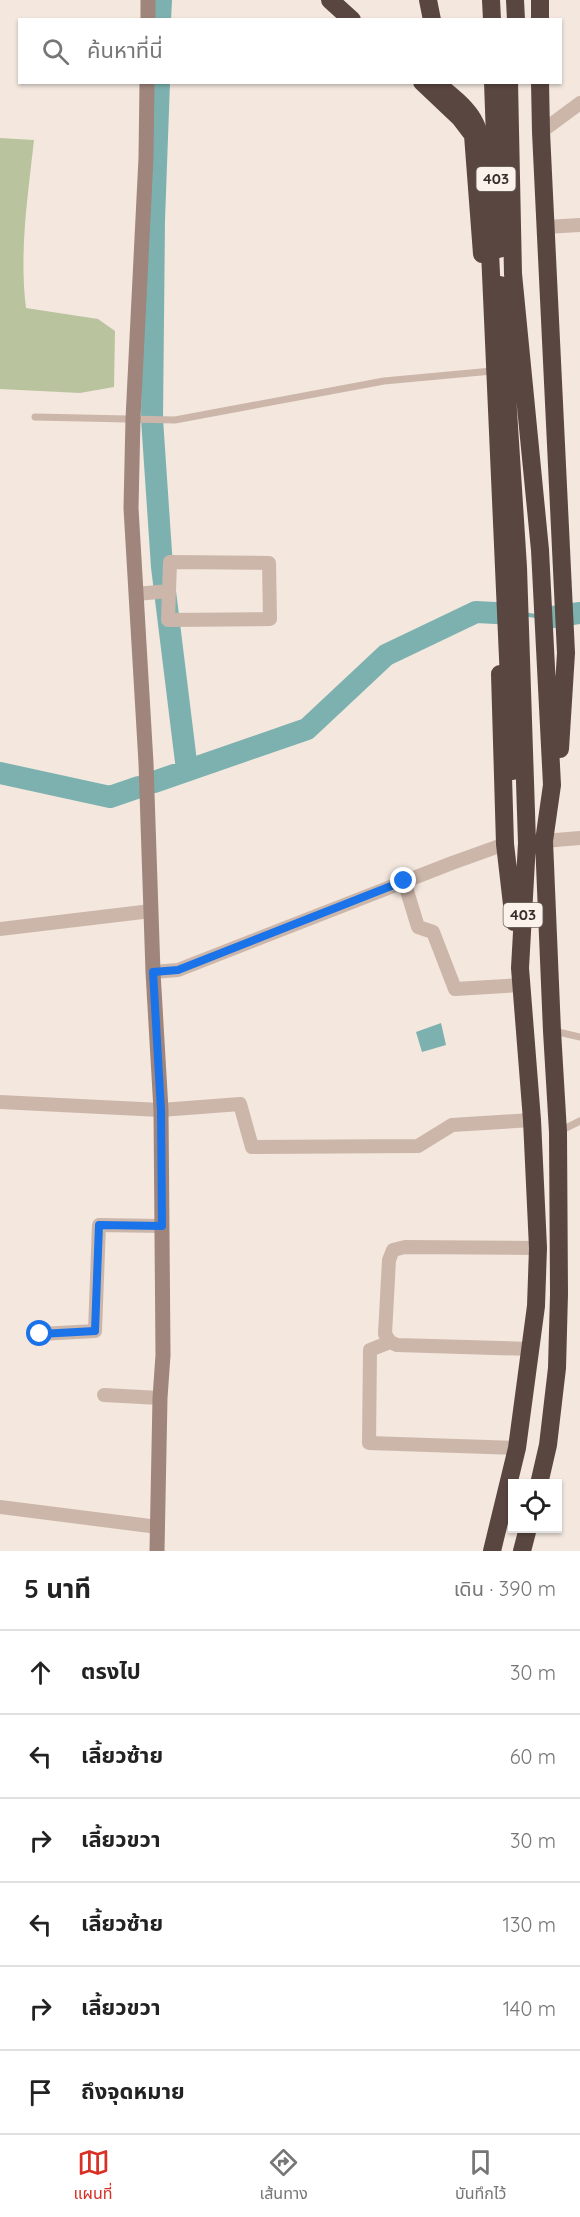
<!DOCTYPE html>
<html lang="th">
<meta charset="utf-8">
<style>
:root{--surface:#fff;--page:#f6f6f6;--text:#222;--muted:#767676;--line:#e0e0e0;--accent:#d93025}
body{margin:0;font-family:Quicksand,"Noto Sans Thai",sans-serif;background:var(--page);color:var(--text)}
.controls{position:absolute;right:18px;bottom:18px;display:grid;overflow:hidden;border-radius:0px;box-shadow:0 2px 4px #0004}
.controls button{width:54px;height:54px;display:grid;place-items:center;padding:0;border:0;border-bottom:2px solid var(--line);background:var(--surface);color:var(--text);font:30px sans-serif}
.stop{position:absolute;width:18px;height:18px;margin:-14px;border:4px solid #1a73e8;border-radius:50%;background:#fff}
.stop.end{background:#1a73e8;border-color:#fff;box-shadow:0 2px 6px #0008}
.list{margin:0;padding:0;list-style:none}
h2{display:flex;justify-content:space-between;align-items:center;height:78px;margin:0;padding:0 24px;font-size:26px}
h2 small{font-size:20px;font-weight:400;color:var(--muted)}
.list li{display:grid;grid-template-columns:39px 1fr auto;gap:18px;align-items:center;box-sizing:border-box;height:84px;padding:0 24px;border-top:2px solid var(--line)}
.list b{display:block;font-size:22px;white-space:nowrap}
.list em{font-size:20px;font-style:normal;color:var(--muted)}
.icon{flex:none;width:33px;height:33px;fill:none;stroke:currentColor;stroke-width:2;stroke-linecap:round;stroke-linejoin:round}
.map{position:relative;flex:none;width:580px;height:1551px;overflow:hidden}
.search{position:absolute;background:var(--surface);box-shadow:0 2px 4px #0004;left:18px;right:18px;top:18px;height:66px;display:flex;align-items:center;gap:15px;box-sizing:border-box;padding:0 21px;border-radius:0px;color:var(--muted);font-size:22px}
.sheet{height:582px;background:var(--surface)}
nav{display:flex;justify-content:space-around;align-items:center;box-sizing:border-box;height:84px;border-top:2px solid var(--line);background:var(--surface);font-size:16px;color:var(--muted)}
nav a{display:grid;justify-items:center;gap:3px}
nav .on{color:var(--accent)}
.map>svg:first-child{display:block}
</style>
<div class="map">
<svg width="580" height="1551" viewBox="0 0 580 1551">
<rect width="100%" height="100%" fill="#f3e7de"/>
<path fill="#b9c39e" d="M 0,138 L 34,140 C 28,195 19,252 26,308 L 98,319 L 115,331 L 114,387 L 80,393 L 0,389 Z"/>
<path fill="#7db1af" d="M 441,1023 L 446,1045 L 422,1052 L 416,1032 Z"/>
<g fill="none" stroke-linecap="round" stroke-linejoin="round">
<path stroke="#7db1af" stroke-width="4" d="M 529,615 L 536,616"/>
<path stroke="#7db1af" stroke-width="22" d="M 160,20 L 161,0
M 159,82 L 154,220 L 152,419 L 162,567 L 187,770
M 553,617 L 580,613
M 0,773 L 110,797 L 139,787
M 154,782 L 307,729 L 386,655 L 476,612 L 513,614"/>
<path stroke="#ccb6aa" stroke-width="7" d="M 35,417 L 175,420 L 384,381 L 492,371
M 554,1031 L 580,1037
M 558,1132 L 580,1121"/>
<path stroke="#ccb6aa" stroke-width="14" d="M 541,132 L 580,103
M 546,227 L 580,225
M 170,562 L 269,563 L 270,619 L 168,620 Z
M 136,594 L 169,591
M 544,841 L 580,838
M 404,881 L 418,927 L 433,932 L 455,989 L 521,985
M 0,929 L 151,911
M 153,972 L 178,970 L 452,863 L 505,844
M 0,1102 L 161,1110 L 240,1104 L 252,1147 L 418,1146 L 452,1125 L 532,1120
M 40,1334 L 95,1331 L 99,1225 L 162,1226
M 390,1342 L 370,1350 L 369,1443 L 517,1448
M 531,1349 L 397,1345 L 390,1342 L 385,1334 L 389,1260 L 393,1250 L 405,1247 L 538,1248
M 104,1395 L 160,1398
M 0,1507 L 158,1527"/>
<path stroke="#9f857b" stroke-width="15" d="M 148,20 L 148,0
M 147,82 L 146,158 L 133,419 L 131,508 L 146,763 L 153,972 L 161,1110 L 163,1355 L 160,1398 L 157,1551"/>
<path stroke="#5a4640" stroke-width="18" d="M 330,0 L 352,20
M 428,0 L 432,20
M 491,0 L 492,20
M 515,0 L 516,20
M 540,0 L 540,20
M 422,82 L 460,118 L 473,135 L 482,254
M 493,82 L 499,249
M 509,82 L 513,274 L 540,550 L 552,785 L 544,841 L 552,1031 L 558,1132 L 559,1294 L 557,1368 L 548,1445 L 539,1484
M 540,82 L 541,132 L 566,653 L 560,749
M 500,674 L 505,844 L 514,922
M 492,1551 L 517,1448 L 536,1306 L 538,1248 L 532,1120 L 520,968 L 527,843 L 518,567 L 500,285
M 522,1551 L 528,1528"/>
<path stroke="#5a4640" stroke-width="18" d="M 435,82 C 470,111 478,117 486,161 L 513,771"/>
</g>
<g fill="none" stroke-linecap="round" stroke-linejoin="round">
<path stroke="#1a73e8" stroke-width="8" d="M 40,1334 L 95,1331 L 99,1225 L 162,1226 L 161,1110 L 153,972 L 178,970 L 404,881"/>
</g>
<g text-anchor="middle" stroke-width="4.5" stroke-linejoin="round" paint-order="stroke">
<g fill="#faf2eb" stroke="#736863" stroke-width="1.5">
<rect x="476.5" y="167" width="39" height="24" rx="4.5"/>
<rect x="503.5" y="903" width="39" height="24" rx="4.5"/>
</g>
<g font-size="15" font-weight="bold" fill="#392d29">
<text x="496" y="184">403</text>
<text x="523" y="920">403</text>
</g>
</g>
</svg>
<div class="controls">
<button><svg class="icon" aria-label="locate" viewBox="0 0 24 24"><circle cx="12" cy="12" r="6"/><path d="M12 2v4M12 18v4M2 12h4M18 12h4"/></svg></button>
</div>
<div class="stop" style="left:40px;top:1334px"></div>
<div class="stop end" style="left:404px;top:881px"></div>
<div class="search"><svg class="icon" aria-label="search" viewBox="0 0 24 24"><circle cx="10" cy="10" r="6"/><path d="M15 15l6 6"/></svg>ค้นหาที่นี่</div>
</div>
<section class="sheet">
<h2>5 นาที<small>เดิน · 390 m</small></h2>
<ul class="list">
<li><svg class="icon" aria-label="ahead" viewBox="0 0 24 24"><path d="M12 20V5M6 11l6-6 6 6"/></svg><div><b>ตรงไป</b></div><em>30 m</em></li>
<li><svg class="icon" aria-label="left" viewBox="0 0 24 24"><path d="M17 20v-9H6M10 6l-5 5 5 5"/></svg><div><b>เลี้ยวซ้าย</b></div><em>60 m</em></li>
<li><svg class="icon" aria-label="right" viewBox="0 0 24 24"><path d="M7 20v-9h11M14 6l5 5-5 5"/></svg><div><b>เลี้ยวขวา</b></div><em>30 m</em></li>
<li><svg class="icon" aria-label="left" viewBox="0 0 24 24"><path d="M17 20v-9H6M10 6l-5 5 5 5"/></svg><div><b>เลี้ยวซ้าย</b></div><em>130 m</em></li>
<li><svg class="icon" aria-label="right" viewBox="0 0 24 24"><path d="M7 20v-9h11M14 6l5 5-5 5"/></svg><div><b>เลี้ยวขวา</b></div><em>140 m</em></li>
<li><svg class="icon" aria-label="arrive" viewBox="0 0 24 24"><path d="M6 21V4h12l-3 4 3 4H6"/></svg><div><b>ถึงจุดหมาย</b></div></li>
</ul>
</section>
<nav>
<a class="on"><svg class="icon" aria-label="map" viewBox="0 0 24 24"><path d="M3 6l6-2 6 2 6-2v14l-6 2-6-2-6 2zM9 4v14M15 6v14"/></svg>แผนที่</a>
<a><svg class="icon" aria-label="directions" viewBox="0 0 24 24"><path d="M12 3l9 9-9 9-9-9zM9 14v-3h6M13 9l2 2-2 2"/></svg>เส้นทาง</a>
<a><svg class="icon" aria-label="saved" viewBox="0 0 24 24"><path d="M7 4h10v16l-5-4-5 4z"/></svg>บันทึกไว้</a>
</nav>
